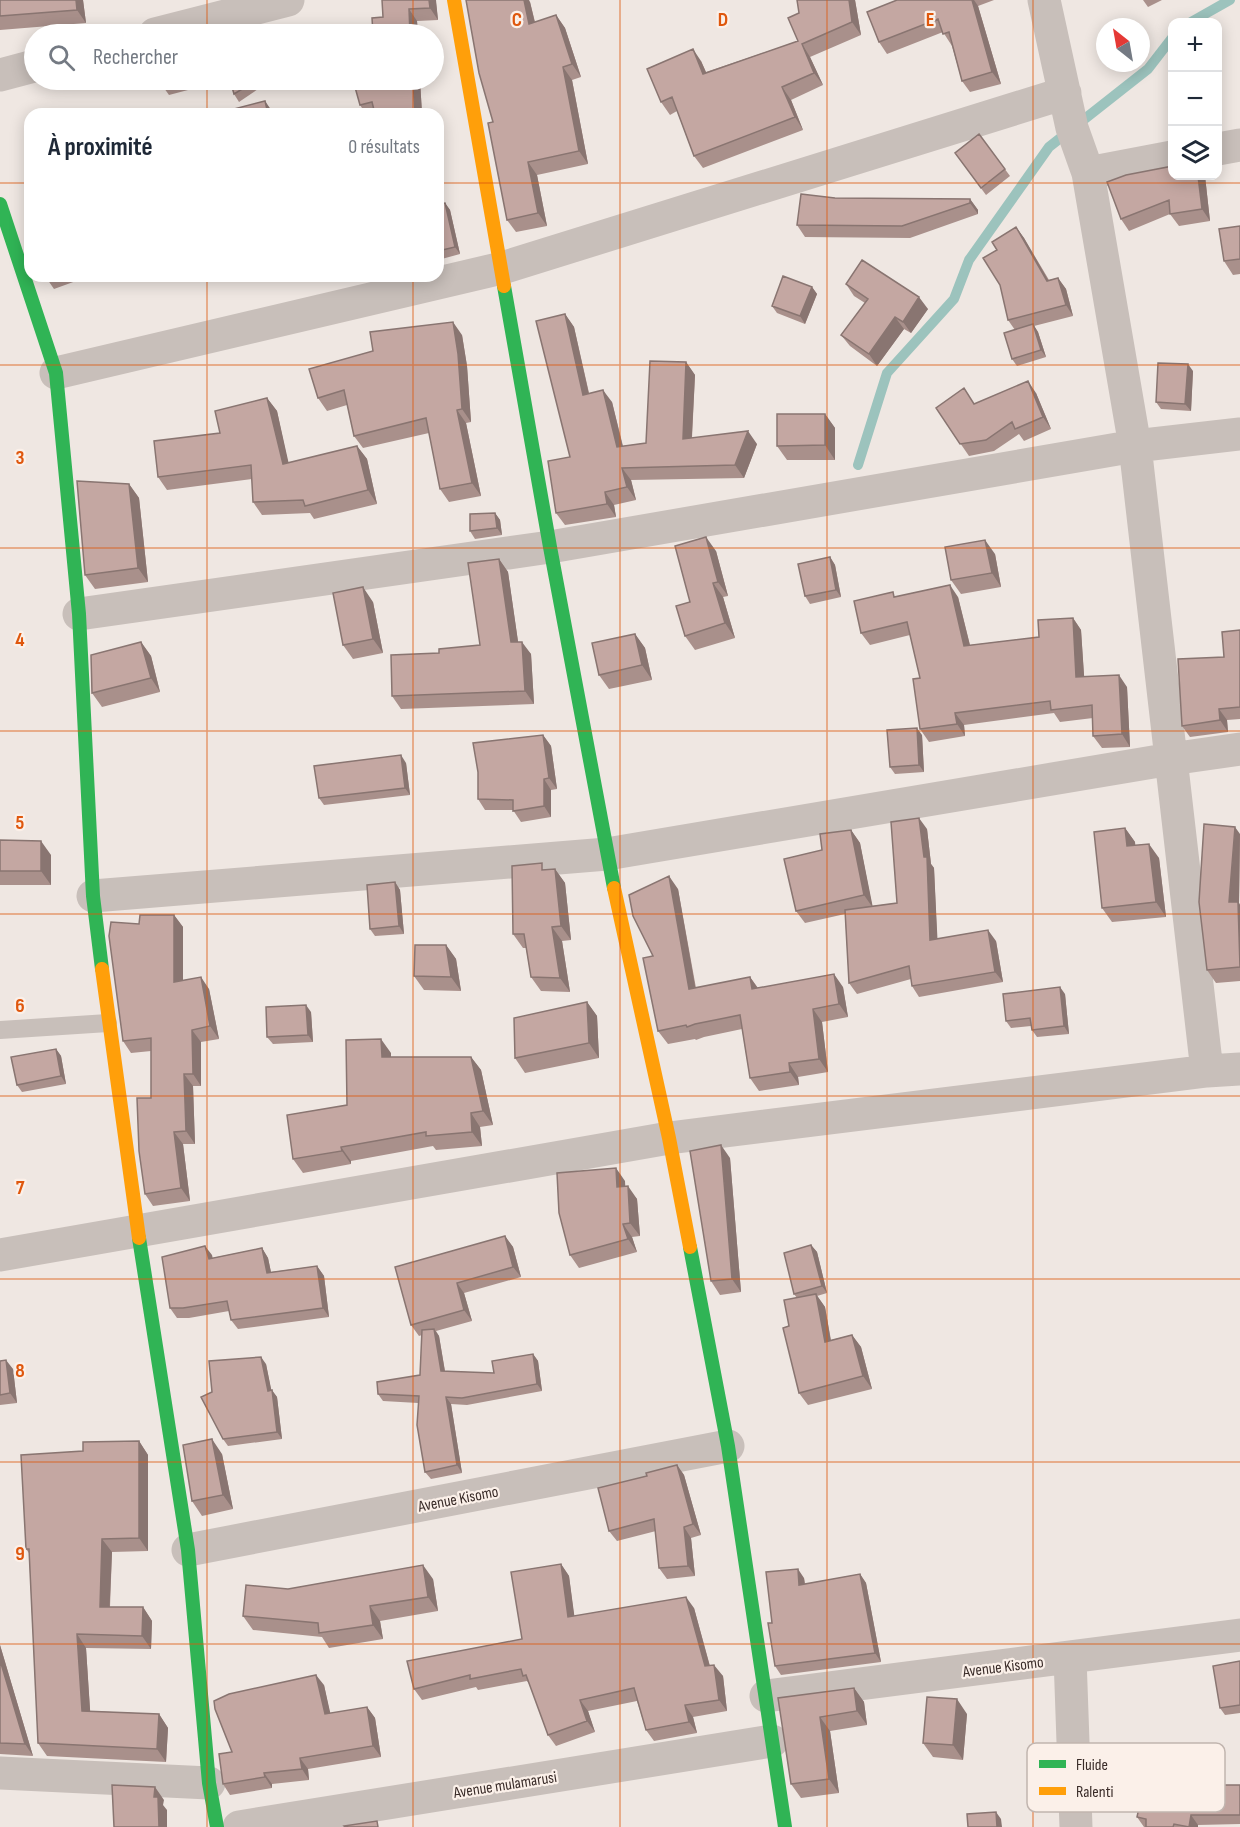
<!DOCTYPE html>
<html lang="fr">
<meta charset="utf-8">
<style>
:root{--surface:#fff;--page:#f2f2f3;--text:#1f2937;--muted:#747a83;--line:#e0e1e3}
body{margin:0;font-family:"Sofia Sans Condensed",sans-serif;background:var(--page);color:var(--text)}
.controls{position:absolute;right:18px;top:18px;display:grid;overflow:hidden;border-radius:12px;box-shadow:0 3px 15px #0003}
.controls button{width:54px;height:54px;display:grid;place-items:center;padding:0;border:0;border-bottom:2px solid var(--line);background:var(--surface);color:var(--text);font:30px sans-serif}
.compass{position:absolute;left:1096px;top:18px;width:54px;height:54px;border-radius:50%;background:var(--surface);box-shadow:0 3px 15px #0003;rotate:329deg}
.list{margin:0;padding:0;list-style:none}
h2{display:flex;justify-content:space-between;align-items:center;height:78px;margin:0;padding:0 24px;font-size:26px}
h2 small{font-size:20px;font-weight:400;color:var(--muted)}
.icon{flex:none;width:33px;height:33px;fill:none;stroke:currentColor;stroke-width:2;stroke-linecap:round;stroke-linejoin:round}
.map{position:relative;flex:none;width:1240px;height:1827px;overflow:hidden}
.search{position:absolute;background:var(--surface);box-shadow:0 3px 15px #0003;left:24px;top:24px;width:420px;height:66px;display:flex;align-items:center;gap:15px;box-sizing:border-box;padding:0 21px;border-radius:33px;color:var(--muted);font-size:22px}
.panel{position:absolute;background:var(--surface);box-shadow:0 3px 15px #0003;left:24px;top:108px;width:420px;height:174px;border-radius:18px}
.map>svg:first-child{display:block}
</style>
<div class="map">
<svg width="1240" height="1827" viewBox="0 0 1240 1827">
<rect width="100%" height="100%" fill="#efe7e2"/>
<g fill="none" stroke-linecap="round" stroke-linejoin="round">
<path stroke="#9cc3bd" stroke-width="10" d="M 1191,22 L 1230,0
M 858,465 L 887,373 L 954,299 L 969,260 L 1049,147 L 1148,69 L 1172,38"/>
<path stroke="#c8bfba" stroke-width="18" d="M 0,1030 L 108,1023"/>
<path stroke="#c8bfba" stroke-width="33" d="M 1044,0 L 1072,128 L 1088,173 L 1135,446 L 1207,1071
M 155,34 L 288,0
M 0,75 L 34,66
M 1218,149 L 1240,145
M 1088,173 L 1172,157
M 56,373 L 502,268 L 1065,93
M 79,614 L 550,547 L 1135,446 L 1240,434
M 93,896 L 607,854 L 1171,759 L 1240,749
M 0,1255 L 669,1138 L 1207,1071 L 1240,1069
M 188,1550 L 728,1446
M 1070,1657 L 1076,1827
M 766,1696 L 1240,1635
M 0,1773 L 209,1783
M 239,1827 L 772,1741"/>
<path stroke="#30b455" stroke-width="14" d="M 0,204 L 56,373 L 79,614 L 93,896 L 102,969
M 504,286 L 550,547 L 614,888
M 139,1238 L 188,1550 L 209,1783 L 217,1827
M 690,1247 L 728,1446 L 785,1827"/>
<path stroke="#ff9f0a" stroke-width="14" d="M 454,0 L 504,286
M 614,888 L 669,1138 L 690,1247
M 102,969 L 139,1238"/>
</g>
<path fill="#a9908b" d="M 0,0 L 83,0 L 86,23 L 0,30 Z
M 382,0 L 436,3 L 438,20 L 417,21 L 418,34 L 373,34 L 383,17 Z
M 855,0 L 861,35 L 810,57 L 823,85 L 791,100 L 803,130 L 703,168 L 694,156 L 677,111 L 670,115 L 661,102 L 701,61 L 706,72 L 798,41 Z
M 897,0 L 994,0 L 978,6 L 1001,84 L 970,92 L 962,81 L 952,46 L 943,32 L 887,54 L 879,42 Z
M 1143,0 L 1162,0 L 1148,7 Z
M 530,2 L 535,22 L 556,15 L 565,28 L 581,77 L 572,80 L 588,164 L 537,175 L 547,226 L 516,232 L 507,220 L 493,122 Z
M 162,80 L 226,80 L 169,95 L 164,88 Z
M 230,80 L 270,80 L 270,81 L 239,102 L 234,94 Z
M 353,80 L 420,80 L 422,113 L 423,114 L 366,114 L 360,105 Z
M 979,134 L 1010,176 L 986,195 L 955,153 Z
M 1205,176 L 1210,221 L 1179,226 L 1170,214 L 1129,231 L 1121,219 Z
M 835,198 L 970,199 L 978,210 L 978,214 L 910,238 L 805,237 L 797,225 Z
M 445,203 L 450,210 L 460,254 L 438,260 L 438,204 Z
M 1240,226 L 1240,274 L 1233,275 L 1224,261 Z
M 1016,227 L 1024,238 L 1049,280 L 1058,278 L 1066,289 L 1073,316 L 1034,326 L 1038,332 L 1046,357 L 1017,366 L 1012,359 L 1015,330 L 1008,320 L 997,250 Z
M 45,276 L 86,276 L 87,277 L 54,289 Z
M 846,284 L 928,309 L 911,333 L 904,329 L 877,366 L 850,346 L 841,335 L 865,303 L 854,296 Z
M 812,287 L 817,294 L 805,324 L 777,313 L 772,306 Z
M 565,314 L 574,327 L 589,393 L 612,402 L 623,446 L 646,443 L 686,362 L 695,375 L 692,438 L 757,444 L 744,478 L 631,480 L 636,500 L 614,505 L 616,517 L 565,525 L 556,513 L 570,457 Z
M 462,335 L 467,366 L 471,422 L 466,423 L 481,496 L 449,502 L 440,489 L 429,433 L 363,448 L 354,436 L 347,405 L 327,411 L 318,398 Z
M 1193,371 L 1191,411 L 1161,409 L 1156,402 Z
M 1036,393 L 1051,429 L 1024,441 L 1019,434 L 994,451 L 969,456 L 936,408 L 975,404 Z
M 267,398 L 277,411 L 288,463 L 357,446 L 367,459 L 377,504 L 314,519 L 310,513 L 262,515 L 253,502 L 252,479 L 167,490 L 158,477 Z
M 825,414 L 835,428 L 835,460 L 787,460 L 777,446 Z
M 129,484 L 139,498 L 148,582 L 95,589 L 85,575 Z
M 495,513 L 500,520 L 502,535 L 475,539 L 470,531 Z
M 716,551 L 728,596 L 723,597 L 735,638 L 695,650 L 685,636 L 690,602 Z
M 995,554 L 1001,587 L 961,594 L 951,580 Z
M 830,557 L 835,565 L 841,597 L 810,604 L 805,596 Z
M 499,559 L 508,572 L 518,642 L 531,654 L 534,704 L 401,709 L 392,696 L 439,653 L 480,645 Z
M 896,597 L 958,597 L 970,645 L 1039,637 L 1073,618 L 1081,630 L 1084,677 L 1127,687 L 1130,747 L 1102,748 L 1093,736 L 1093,718 L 1060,722 L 1054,713 L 964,725 L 965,736 L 929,742 L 920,729 L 920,678 L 910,635 L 870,645 L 861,633 Z
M 373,602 L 383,653 L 353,659 L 343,645 Z
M 1240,630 L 1240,719 L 1227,720 L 1228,732 L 1190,737 L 1182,726 Z
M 635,634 L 645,648 L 652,680 L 609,689 L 599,675 Z
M 141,642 L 151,656 L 160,692 L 102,707 L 92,693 Z
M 543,735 L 551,746 L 557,789 L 551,790 L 551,817 L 521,822 L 513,810 L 485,810 L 478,799 Z
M 922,735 L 924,772 L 895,774 L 890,767 Z
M 406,763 L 410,795 L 324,805 L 319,798 Z
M 1125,828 L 1135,842 L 1135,846 L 1159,858 L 1166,917 L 1112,922 L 1102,908 Z
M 927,829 L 931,864 L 934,868 L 937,938 L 996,941 L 1003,982 L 919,997 L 912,986 L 911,979 L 857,994 L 849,983 L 845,914 L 805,923 L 796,911 L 822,850 L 851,830 L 860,843 L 872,906 L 897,903 Z
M 1240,834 L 1239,903 L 1240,905 L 1240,981 L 1216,983 L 1207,970 Z
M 0,840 L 51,855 L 51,885 L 0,885 Z
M 555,869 L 565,883 L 571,940 L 562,941 L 570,992 L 541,991 L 531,977 L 526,948 L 523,948 L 513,934 L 546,870 Z
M 395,882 L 400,890 L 404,934 L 375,936 L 370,929 Z
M 678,889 L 696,988 L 750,977 L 758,988 L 843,987 L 848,1017 L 822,1022 L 828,1072 L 798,1077 L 799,1085 L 759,1091 L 750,1078 L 742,1029 L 704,1037 L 696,1040 L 695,1039 L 668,1044 L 658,1031 L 653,956 Z
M 174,915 L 183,927 L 183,980 L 209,989 L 219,1039 L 201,1042 L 201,1086 L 193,1086 L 195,1144 L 183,1144 L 190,1201 L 153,1206 L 145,1194 L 151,1098 L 151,1051 L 131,1053 L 123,1041 L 139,924 Z
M 446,945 L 456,959 L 461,991 L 424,990 L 414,976 Z
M 1065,994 L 1069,1034 L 1037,1037 L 1032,1030 L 1031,1026 L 1011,1028 L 1006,1021 Z
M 587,1002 L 597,1016 L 599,1058 L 525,1073 L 515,1058 Z
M 311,1012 L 313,1042 L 273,1044 L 267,1037 Z
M 56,1049 L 61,1056 L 66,1084 L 22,1092 L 17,1085 Z
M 391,1053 L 391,1057 L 471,1057 L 481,1070 L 493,1125 L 480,1127 L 482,1146 L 436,1150 L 433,1146 L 351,1161 L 351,1164 L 303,1173 L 293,1159 L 347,1105 Z
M 730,1158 L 741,1292 L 720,1295 L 711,1281 Z
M 625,1181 L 625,1186 L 637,1199 L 640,1236 L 632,1237 L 637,1252 L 579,1268 L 570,1255 Z
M 505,1236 L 513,1247 L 521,1277 L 464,1293 L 472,1321 L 436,1331 L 439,1336 L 445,1371 L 494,1373 L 533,1354 L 538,1361 L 542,1391 L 467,1405 L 451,1404 L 462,1473 L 431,1479 L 425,1472 L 418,1403 L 383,1401 L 378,1394 L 420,1375 L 422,1335 L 419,1336 L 411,1325 Z
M 811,1245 L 817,1252 L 827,1293 L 817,1296 L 825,1307 L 831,1340 L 852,1335 L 861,1347 L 872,1389 L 808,1405 L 799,1393 L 789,1326 L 797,1298 L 794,1294 Z
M 262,1248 L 268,1258 L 271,1272 L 317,1266 L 324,1276 L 329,1317 L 238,1329 L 231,1320 L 229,1311 L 189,1318 L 177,1318 L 170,1308 L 212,1255 L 212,1258 Z
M 0,1361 L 13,1369 L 17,1403 L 0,1405 Z
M 266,1364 L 271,1390 L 277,1397 L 282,1439 L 228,1446 L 223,1439 Z
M 139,1441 L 148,1455 L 148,1551 L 112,1552 L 110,1607 L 143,1607 L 152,1621 L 151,1649 L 86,1648 L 90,1711 L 159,1714 L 168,1728 L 166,1762 L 47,1756 L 38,1743 L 29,1553 L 26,1549 L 83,1451 Z
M 222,1454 L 233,1509 L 202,1516 L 192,1501 Z
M 677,1465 L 684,1475 L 701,1535 L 691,1538 L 695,1576 L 667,1579 L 659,1568 L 656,1531 L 617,1541 L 609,1531 L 647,1476 Z
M 561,1564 L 569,1576 L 574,1616 L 694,1608 L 710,1666 L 723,1676 L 727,1711 L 693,1717 L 697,1733 L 654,1741 L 646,1730 L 637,1701 L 588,1711 L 595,1732 L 556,1746 L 548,1735 L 530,1685 L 527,1681 L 478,1690 L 476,1687 L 422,1700 L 414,1689 L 522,1639 Z
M 860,1574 L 866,1583 L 881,1662 L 781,1675 L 775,1666 L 772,1623 L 804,1578 L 805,1584 Z
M 433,1579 L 438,1611 L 380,1621 L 383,1639 L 329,1648 L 322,1637 L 253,1630 L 243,1616 Z
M 0,1645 L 33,1756 L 0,1754 Z
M 1240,1661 L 1240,1713 L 1225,1715 L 1220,1708 Z
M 324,1685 L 330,1714 L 367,1707 L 375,1718 L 381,1757 L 308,1769 L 309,1780 L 272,1784 L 272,1788 L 230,1795 L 223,1784 L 232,1752 Z
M 854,1688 L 864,1702 L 867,1725 L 830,1731 L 839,1793 L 801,1798 L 791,1784 L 778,1698 Z
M 967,1714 L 963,1760 L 933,1757 L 923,1743 Z
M 1207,1779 L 1207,1785 L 1240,1785 L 1240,1824 L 1198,1825 L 1198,1827 L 1144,1827 L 1137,1817 L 1140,1803 L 1112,1799 L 1106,1790 Z"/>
<path fill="#897571" d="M 76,0 L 83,0 L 86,23 L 77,10 Z
M 429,0 L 436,0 L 438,20 L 430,8 Z
M 524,0 L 529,0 L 530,2 L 538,36 L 529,24 Z
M 849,0 L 855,0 L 861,35 L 852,22 Z
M 972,0 L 974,0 L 978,6 L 1001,84 L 992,72 Z
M 409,9 L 417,21 L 418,34 L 410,34 Z
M 556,15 L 565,28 L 581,77 L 572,64 Z
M 802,44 L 810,57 L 823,85 L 814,73 Z
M 693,49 L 701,61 L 712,86 L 703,74 Z
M 563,67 L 572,80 L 588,164 L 579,151 Z
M 413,80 L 420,80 L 422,114 L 415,114 Z
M 782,87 L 791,100 L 803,130 L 795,117 Z
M 265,101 L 274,114 L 268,114 Z
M 528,162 L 537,175 L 547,226 L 538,213 Z
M 1198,176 L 1205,176 L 1210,221 L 1202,209 Z
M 970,199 L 978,210 L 978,214 L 970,203 Z
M 445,203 L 450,210 L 460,254 L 455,247 Z
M 1016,227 L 1024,238 L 1055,292 L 1047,281 Z
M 1058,278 L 1066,289 L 1073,316 L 1066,305 Z
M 812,287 L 817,294 L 805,324 L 800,316 Z
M 919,297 L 928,309 L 911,333 L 903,322 Z
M 565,314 L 574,327 L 592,408 L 583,395 Z
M 895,317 L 904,329 L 877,366 L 869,354 Z
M 453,322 L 462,335 L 467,366 L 471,422 L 462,409 Z
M 1033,324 L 1038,332 L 1046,357 L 1041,350 Z
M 686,362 L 695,375 L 691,452 L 683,439 Z
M 1188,364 L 1193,371 L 1191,411 L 1185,404 Z
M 1028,381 L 1036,393 L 1051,429 L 1043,417 Z
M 603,390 L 612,402 L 626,460 L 617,447 Z
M 267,398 L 277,411 L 292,478 L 283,464 Z
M 457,410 L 466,423 L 481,496 L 472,483 Z
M 825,414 L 835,428 L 835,460 L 825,445 Z
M 748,431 L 757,444 L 744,478 L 735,465 Z
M 357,446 L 367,459 L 377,504 L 368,490 Z
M 622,468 L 631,480 L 636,500 L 627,487 Z
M 129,484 L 139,498 L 148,582 L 138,568 Z
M 605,492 L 614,505 L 616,517 L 607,504 Z
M 495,513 L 500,520 L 502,535 L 497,528 Z
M 706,537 L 716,551 L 728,596 L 718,582 Z
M 985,540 L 995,554 L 1001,587 L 992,573 Z
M 830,557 L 835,565 L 841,597 L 836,590 Z
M 499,559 L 508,572 L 520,655 L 511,642 Z
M 713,583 L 723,597 L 735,638 L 725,623 Z
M 950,585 L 958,597 L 973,658 L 964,646 Z
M 363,587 L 373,602 L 383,653 L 373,639 Z
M 1073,618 L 1081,630 L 1085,689 L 1076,677 Z
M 635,634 L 645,648 L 652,680 L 642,665 Z
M 141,642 L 151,656 L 160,692 L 151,678 Z
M 522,642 L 531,654 L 534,704 L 525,691 Z
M 1119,675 L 1127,687 L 1130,747 L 1122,734 Z
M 1219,709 L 1227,720 L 1228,732 L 1220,720 Z
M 955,713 L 964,725 L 965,736 L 957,724 Z
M 917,728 L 922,735 L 924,772 L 919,765 Z
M 543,735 L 551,746 L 557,789 L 549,778 Z
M 401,755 L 406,763 L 410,795 L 405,788 Z
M 544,779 L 551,790 L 551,817 L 544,806 Z
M 919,818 L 927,829 L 931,864 L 934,868 L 938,950 L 930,940 L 924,857 Z
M 1235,827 L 1240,834 L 1239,903 L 1240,905 L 1240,947 L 1229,902 Z
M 1125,828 L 1135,842 L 1137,861 L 1127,846 Z
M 851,830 L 860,843 L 873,908 L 864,895 Z
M 41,841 L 51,855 L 51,885 L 41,871 Z
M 1149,844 L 1159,858 L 1166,917 L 1156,902 Z
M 555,869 L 565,883 L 571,940 L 561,926 Z
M 669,876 L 678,889 L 698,1003 L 689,989 Z
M 395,882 L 400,890 L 404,934 L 399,926 Z
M 174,915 L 183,927 L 183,994 L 174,982 Z
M 552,927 L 562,941 L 570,992 L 560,978 Z
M 988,930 L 996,941 L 1003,982 L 995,972 Z
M 446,945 L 456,959 L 461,991 L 451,977 Z
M 834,974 L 843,987 L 848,1017 L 839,1004 Z
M 201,977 L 209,989 L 219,1039 L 210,1026 Z
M 750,977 L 759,990 L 752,989 Z
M 1060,987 L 1065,994 L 1069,1034 L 1064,1026 Z
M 587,1002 L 597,1016 L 599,1058 L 589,1043 Z
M 306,1005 L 311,1012 L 313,1042 L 308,1035 Z
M 813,1009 L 822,1022 L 828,1072 L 819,1059 Z
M 192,1030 L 201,1042 L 201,1086 L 193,1074 Z
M 381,1039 L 391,1053 L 391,1071 L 382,1057 Z
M 56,1049 L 61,1056 L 66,1084 L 61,1076 Z
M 471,1057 L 481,1070 L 493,1125 L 483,1111 Z
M 789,1063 L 798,1077 L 799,1085 L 790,1072 Z
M 184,1074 L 193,1086 L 195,1144 L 186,1131 Z
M 471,1113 L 480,1127 L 482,1146 L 472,1132 Z
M 174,1132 L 183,1144 L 190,1201 L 181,1188 Z
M 721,1145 L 730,1158 L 741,1292 L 732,1279 Z
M 341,1147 L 351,1161 L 351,1164 L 342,1151 Z
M 616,1168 L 625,1181 L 626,1200 L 617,1187 Z
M 628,1186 L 637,1199 L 640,1236 L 630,1223 Z
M 623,1224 L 632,1237 L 637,1252 L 628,1239 Z
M 505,1236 L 513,1247 L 521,1277 L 513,1267 Z
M 811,1245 L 817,1252 L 827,1293 L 822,1286 Z
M 205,1246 L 212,1255 L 215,1268 L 209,1259 Z
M 262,1248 L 268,1258 L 273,1282 L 267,1273 Z
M 317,1266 L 324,1276 L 329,1317 L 323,1308 Z
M 457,1283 L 464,1293 L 472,1321 L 464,1310 Z
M 816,1294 L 825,1307 L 833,1354 L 825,1342 Z
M 434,1329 L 439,1336 L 446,1378 L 441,1371 Z
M 852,1335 L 861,1347 L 872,1389 L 863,1376 Z
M 533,1354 L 538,1361 L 542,1391 L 537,1384 Z
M 261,1357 L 266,1364 L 273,1398 L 268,1391 Z
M 6,1360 L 13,1369 L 17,1403 L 10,1393 Z
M 272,1390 L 277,1397 L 282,1439 L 277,1432 Z
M 446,1397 L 451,1404 L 462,1473 L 457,1465 Z
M 212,1439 L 222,1454 L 233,1509 L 223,1495 Z
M 139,1441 L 148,1455 L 148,1551 L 139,1538 Z
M 677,1465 L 684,1475 L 701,1535 L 693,1524 Z
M 684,1527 L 691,1538 L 695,1576 L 688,1566 Z
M 102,1539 L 112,1552 L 109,1620 L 100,1607 Z
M 561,1564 L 569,1576 L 576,1628 L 568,1617 Z
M 423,1565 L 433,1579 L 438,1611 L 428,1597 Z
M 798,1569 L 804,1578 L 806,1594 L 799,1585 Z
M 860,1574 L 866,1583 L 881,1662 L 875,1653 Z
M 686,1597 L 694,1608 L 713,1678 L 705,1666 Z
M 370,1606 L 380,1621 L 383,1639 L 373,1625 Z
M 143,1607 L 152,1621 L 151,1649 L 142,1636 Z
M 77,1634 L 86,1648 L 91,1724 L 82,1711 Z
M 0,1645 L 33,1756 L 25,1744 L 0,1660 Z
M 714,1665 L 723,1676 L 727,1711 L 719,1700 Z
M 316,1675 L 324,1685 L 333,1725 L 325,1714 Z
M 854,1688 L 864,1702 L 867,1725 L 857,1711 Z
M 957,1699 L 967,1714 L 963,1760 L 953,1745 Z
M 580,1700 L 588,1711 L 595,1732 L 587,1721 Z
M 685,1705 L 693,1717 L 697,1733 L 689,1722 Z
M 367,1707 L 375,1718 L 381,1757 L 373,1746 Z
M 159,1714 L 168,1728 L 166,1762 L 157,1749 Z
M 820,1717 L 830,1731 L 839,1793 L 829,1779 Z
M 300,1758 L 308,1769 L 309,1780 L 302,1769 Z
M 1201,1770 L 1207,1779 L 1206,1794 L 1199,1785 Z
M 264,1773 L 272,1784 L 272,1788 L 265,1777 Z
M 155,1787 L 164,1800 L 163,1805 L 167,1810 L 167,1827 L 159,1827 L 154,1797 Z
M 996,1812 L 1001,1819 L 1002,1827 L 997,1827 Z
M 1191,1815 L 1198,1825 L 1198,1827 L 1189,1827 Z"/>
<path fill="#c4a7a2" stroke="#897571" stroke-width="1.5" d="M 0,0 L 76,0 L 77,10 L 0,16 Z
M 382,0 L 429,0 L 430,8 L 409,9 L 410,34 L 373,34 L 372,18 L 383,17 Z
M 466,0 L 524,0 L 529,24 L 556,15 L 572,64 L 563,67 L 579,151 L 528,162 L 538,213 L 507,220 L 488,123 L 493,122 L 479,73 Z
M 797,0 L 849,0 L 852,22 L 802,44 L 814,73 L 782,87 L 795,117 L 694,156 L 672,97 L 661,102 L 647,69 L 693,49 L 703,74 L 798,41 L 788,18 L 799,13 Z
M 897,0 L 972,0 L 992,72 L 962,81 L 949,32 L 943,34 L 938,19 L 879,42 L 867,12 Z
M 346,27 L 350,34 L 340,34 L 339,30 Z
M 162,80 L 194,80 L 164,88 Z
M 230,80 L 257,80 L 234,94 Z
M 353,80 L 413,80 L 415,114 L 375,114 L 372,102 L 360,105 Z
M 265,101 L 268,114 L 236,114 L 234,109 Z
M 979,134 L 1005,169 L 981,188 L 955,153 Z
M 1173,166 L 1173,176 L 1198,176 L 1202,209 L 1170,214 L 1169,200 L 1121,219 L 1107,182 L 1126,175 Z
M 801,194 L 835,198 L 970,199 L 970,203 L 902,226 L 797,225 Z
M 445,203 L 455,247 L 438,251 L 438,204 Z
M 30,222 L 30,238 L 25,224 Z
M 1240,226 L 1240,259 L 1224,261 L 1219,229 Z
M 1016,227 L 1047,281 L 1058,278 L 1066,305 L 1008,320 L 1000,285 L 983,258 L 997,250 L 992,242 Z
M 862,260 L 919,297 L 903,322 L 895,317 L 869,354 L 841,335 L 868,299 L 846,284 Z
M 783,276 L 812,287 L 800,316 L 772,306 Z
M 565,314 L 583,395 L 603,390 L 617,447 L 646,443 L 650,361 L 686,362 L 683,439 L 748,431 L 735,465 L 622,468 L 627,487 L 605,492 L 607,504 L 556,513 L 548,461 L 570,457 L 536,321 Z
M 453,322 L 458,354 L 462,409 L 457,410 L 472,483 L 440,489 L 426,418 L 354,436 L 344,390 L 318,398 L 309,369 L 373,351 L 370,332 Z
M 1033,324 L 1041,350 L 1012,359 L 1004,333 Z
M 1158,363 L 1188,364 L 1185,404 L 1156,402 Z
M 1028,381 L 1043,417 L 1015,429 L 1012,422 L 986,440 L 960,444 L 936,408 L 964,388 L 974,404 Z
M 267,398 L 283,464 L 357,446 L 368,490 L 305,506 L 303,500 L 253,502 L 251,465 L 158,477 L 154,441 L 220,433 L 215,411 Z
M 777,414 L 825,414 L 825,445 L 777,446 Z
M 77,481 L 129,484 L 138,568 L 85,575 Z
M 495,513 L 497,528 L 470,531 L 470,514 Z
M 706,537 L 718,582 L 713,583 L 725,623 L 685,636 L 676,606 L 690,602 L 675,546 Z
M 985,540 L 992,573 L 951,580 L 945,547 Z
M 830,557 L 836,590 L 805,596 L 798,564 Z
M 499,559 L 511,642 L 522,642 L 525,691 L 392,696 L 391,655 L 439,653 L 439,649 L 480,645 L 468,563 Z
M 950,585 L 964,646 L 1039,637 L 1038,620 L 1073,618 L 1076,677 L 1119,675 L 1122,734 L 1093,736 L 1092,705 L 1051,710 L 1050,701 L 955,713 L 957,724 L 920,729 L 913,679 L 920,678 L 907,622 L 861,633 L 854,601 L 893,592 L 894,597 Z
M 363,587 L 373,639 L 343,645 L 333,593 Z
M 1240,630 L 1240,707 L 1219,709 L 1220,720 L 1182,726 L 1178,659 L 1224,657 L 1222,632 Z
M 635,634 L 642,665 L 599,675 L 592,643 Z
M 141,642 L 151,678 L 92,693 L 91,655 Z
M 917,728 L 919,765 L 890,767 L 887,730 Z
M 543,735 L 549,778 L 544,779 L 544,806 L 513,811 L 513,800 L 478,799 L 478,772 L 473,743 Z
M 401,755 L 405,788 L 319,798 L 314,766 Z
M 919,818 L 924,857 L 927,857 L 930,940 L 988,930 L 995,972 L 912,986 L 909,966 L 849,983 L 845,910 L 897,903 L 891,822 Z
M 1204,824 L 1235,827 L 1229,902 L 1238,902 L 1240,967 L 1207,970 L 1199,902 Z
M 1125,828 L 1127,846 L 1149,844 L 1156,902 L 1102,908 L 1094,832 Z
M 851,830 L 864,895 L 796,911 L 784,859 L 822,850 L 820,834 Z
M 0,840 L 41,841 L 41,871 L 0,871 Z
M 542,863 L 542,870 L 555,869 L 561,926 L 552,927 L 560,978 L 531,977 L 524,934 L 513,934 L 512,866 Z
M 669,876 L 689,989 L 750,977 L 752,989 L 834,974 L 839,1004 L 813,1009 L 819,1059 L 789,1063 L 790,1072 L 750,1078 L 740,1015 L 695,1024 L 687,1027 L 686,1025 L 658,1031 L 643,958 L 653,956 L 633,916 L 629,895 Z
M 395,882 L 399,926 L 370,929 L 367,885 Z
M 140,915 L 174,915 L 174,982 L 201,977 L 210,1026 L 192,1030 L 193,1074 L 184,1074 L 186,1131 L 174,1132 L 181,1188 L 145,1194 L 139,1151 L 137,1098 L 151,1098 L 151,1038 L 123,1041 L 109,936 L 111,922 L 139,924 Z
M 415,945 L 446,945 L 451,977 L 414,976 Z
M 1060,987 L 1064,1026 L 1032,1030 L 1030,1018 L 1006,1021 L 1003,994 Z
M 587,1002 L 589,1043 L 515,1058 L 514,1018 Z
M 306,1005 L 308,1035 L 267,1037 L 266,1007 Z
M 381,1039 L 382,1057 L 471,1057 L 483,1111 L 471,1113 L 472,1132 L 426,1136 L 426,1132 L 341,1147 L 342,1151 L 293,1159 L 287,1115 L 347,1105 L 346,1040 Z
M 56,1049 L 61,1076 L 17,1085 L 11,1057 Z
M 721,1145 L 732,1279 L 711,1281 L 690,1151 Z
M 616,1168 L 617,1187 L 628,1186 L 630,1223 L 623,1224 L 628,1239 L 570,1255 L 559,1213 L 557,1173 Z
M 505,1236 L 513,1267 L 457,1283 L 464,1310 L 411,1325 L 395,1267 Z
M 811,1245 L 822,1286 L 794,1294 L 784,1253 Z
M 205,1246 L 209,1259 L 262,1248 L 267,1273 L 317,1266 L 323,1308 L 231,1320 L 227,1301 L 183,1308 L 170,1308 L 162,1257 Z
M 816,1294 L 825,1342 L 852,1335 L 863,1376 L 799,1393 L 783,1328 L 789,1326 L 784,1300 Z
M 434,1329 L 441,1371 L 494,1373 L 492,1361 L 533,1354 L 537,1384 L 462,1398 L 446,1397 L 457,1465 L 425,1472 L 417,1425 L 419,1396 L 378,1394 L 377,1382 L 420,1375 L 422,1330 Z
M 261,1357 L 268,1391 L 272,1390 L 277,1432 L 223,1439 L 201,1397 L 212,1392 L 209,1361 Z
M 6,1360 L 10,1393 L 0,1395 L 0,1361 Z
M 212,1439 L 223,1495 L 192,1501 L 183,1445 Z
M 139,1441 L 139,1538 L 102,1539 L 100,1607 L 143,1607 L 142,1636 L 77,1634 L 82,1711 L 159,1714 L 157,1749 L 38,1743 L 29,1549 L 26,1549 L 21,1455 L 83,1451 L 83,1442 Z
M 677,1465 L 693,1524 L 684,1527 L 688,1566 L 659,1568 L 654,1519 L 609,1531 L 598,1488 L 647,1476 L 646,1473 Z
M 561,1564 L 568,1617 L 686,1597 L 705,1666 L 714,1665 L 719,1700 L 685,1705 L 689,1722 L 646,1730 L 634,1688 L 580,1700 L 587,1721 L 548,1735 L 526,1675 L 523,1676 L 521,1669 L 470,1679 L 470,1675 L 414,1689 L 407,1661 L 522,1639 L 511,1572 Z
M 423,1565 L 428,1597 L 370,1606 L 373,1625 L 319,1633 L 318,1623 L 243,1616 L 246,1585 L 288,1589 Z
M 798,1569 L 799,1585 L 860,1574 L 875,1653 L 775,1666 L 768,1623 L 772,1623 L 766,1572 Z
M 0,1660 L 25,1744 L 0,1743 Z
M 1240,1661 L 1240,1705 L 1220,1708 L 1213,1666 Z
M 316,1675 L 325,1714 L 367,1707 L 373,1746 L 300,1758 L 302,1769 L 264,1773 L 265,1777 L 223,1784 L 219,1754 L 232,1752 L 215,1709 L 214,1701 L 229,1694 Z
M 854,1688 L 857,1711 L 820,1717 L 829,1779 L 791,1784 L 778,1698 Z
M 927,1697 L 957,1699 L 953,1745 L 923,1743 Z
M 1110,1759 L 1201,1770 L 1199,1785 L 1240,1785 L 1240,1815 L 1191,1815 L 1189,1827 L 1174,1824 L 1173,1827 L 1146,1827 L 1146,1819 L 1137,1817 L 1142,1794 L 1106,1790 Z
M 112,1785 L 155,1787 L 154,1797 L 158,1797 L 159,1827 L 114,1827 Z
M 996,1812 L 997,1827 L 968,1827 L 967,1814 Z
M 377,1821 L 378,1827 L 345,1827 L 344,1826 Z"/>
<path fill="none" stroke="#df570d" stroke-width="1.5" stroke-opacity="0.55" d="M 207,0 L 207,34M 413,0 L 413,34M 620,0 L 620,1827M 827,0 L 827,1827M 1033,0 L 1033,1827M 207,80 L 207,114M 413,80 L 413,114M 0,183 L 30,183M 438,183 L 1240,183M 207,276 L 207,1827M 413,276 L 413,1827M 0,365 L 1240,365M 0,548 L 1240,548M 0,731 L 1240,731M 0,914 L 1240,914M 0,1096 L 1240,1096M 0,1279 L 1240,1279M 0,1462 L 1240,1462M 0,1644 L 1240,1644"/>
<g text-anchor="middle" stroke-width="4.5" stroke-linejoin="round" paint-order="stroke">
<g font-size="16" fill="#392b28" stroke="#fbf0e9">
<text transform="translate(458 1498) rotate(-11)" y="6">Avenue Kisomo</text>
<text transform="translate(1003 1666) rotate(-7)" y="6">Avenue Kisomo</text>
<text transform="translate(505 1784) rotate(-9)" y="6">Avenue mulamarusi</text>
</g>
</g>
<rect x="1027" y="1743" width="198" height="69" rx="9" fill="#fbf0e9" stroke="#c1b5af" stroke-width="1.5"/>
<rect x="1039" y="1760" width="27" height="8" fill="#30b455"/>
<rect x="1039" y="1787" width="27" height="8" fill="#ff9f0a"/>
<g font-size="16" fill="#392b28">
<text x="1076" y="1770">Fluide</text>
<text x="1076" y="1797">Ralenti</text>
</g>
<g font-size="20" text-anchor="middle" font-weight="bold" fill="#df570d" stroke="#fbf0e9" stroke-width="4.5" stroke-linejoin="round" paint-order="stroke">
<text x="517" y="26">C</text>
<text x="723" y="26">D</text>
<text x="930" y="26">E</text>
<text x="20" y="464">3</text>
<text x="20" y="646">4</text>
<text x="20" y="829">5</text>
<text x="20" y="1012">6</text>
<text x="20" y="1194">7</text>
<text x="20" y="1377">8</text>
<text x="20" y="1560">9</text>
</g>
</svg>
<div class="controls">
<button>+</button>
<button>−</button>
<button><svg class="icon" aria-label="layers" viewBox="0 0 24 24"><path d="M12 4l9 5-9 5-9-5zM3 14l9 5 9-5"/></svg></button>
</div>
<svg class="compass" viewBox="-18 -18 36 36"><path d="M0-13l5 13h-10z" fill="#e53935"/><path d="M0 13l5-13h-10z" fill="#747a83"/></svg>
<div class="search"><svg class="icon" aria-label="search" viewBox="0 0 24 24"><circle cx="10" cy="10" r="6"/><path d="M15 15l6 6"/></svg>Rechercher</div>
<section class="panel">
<h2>À proximité<small>0 résultats</small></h2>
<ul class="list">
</ul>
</section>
</div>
